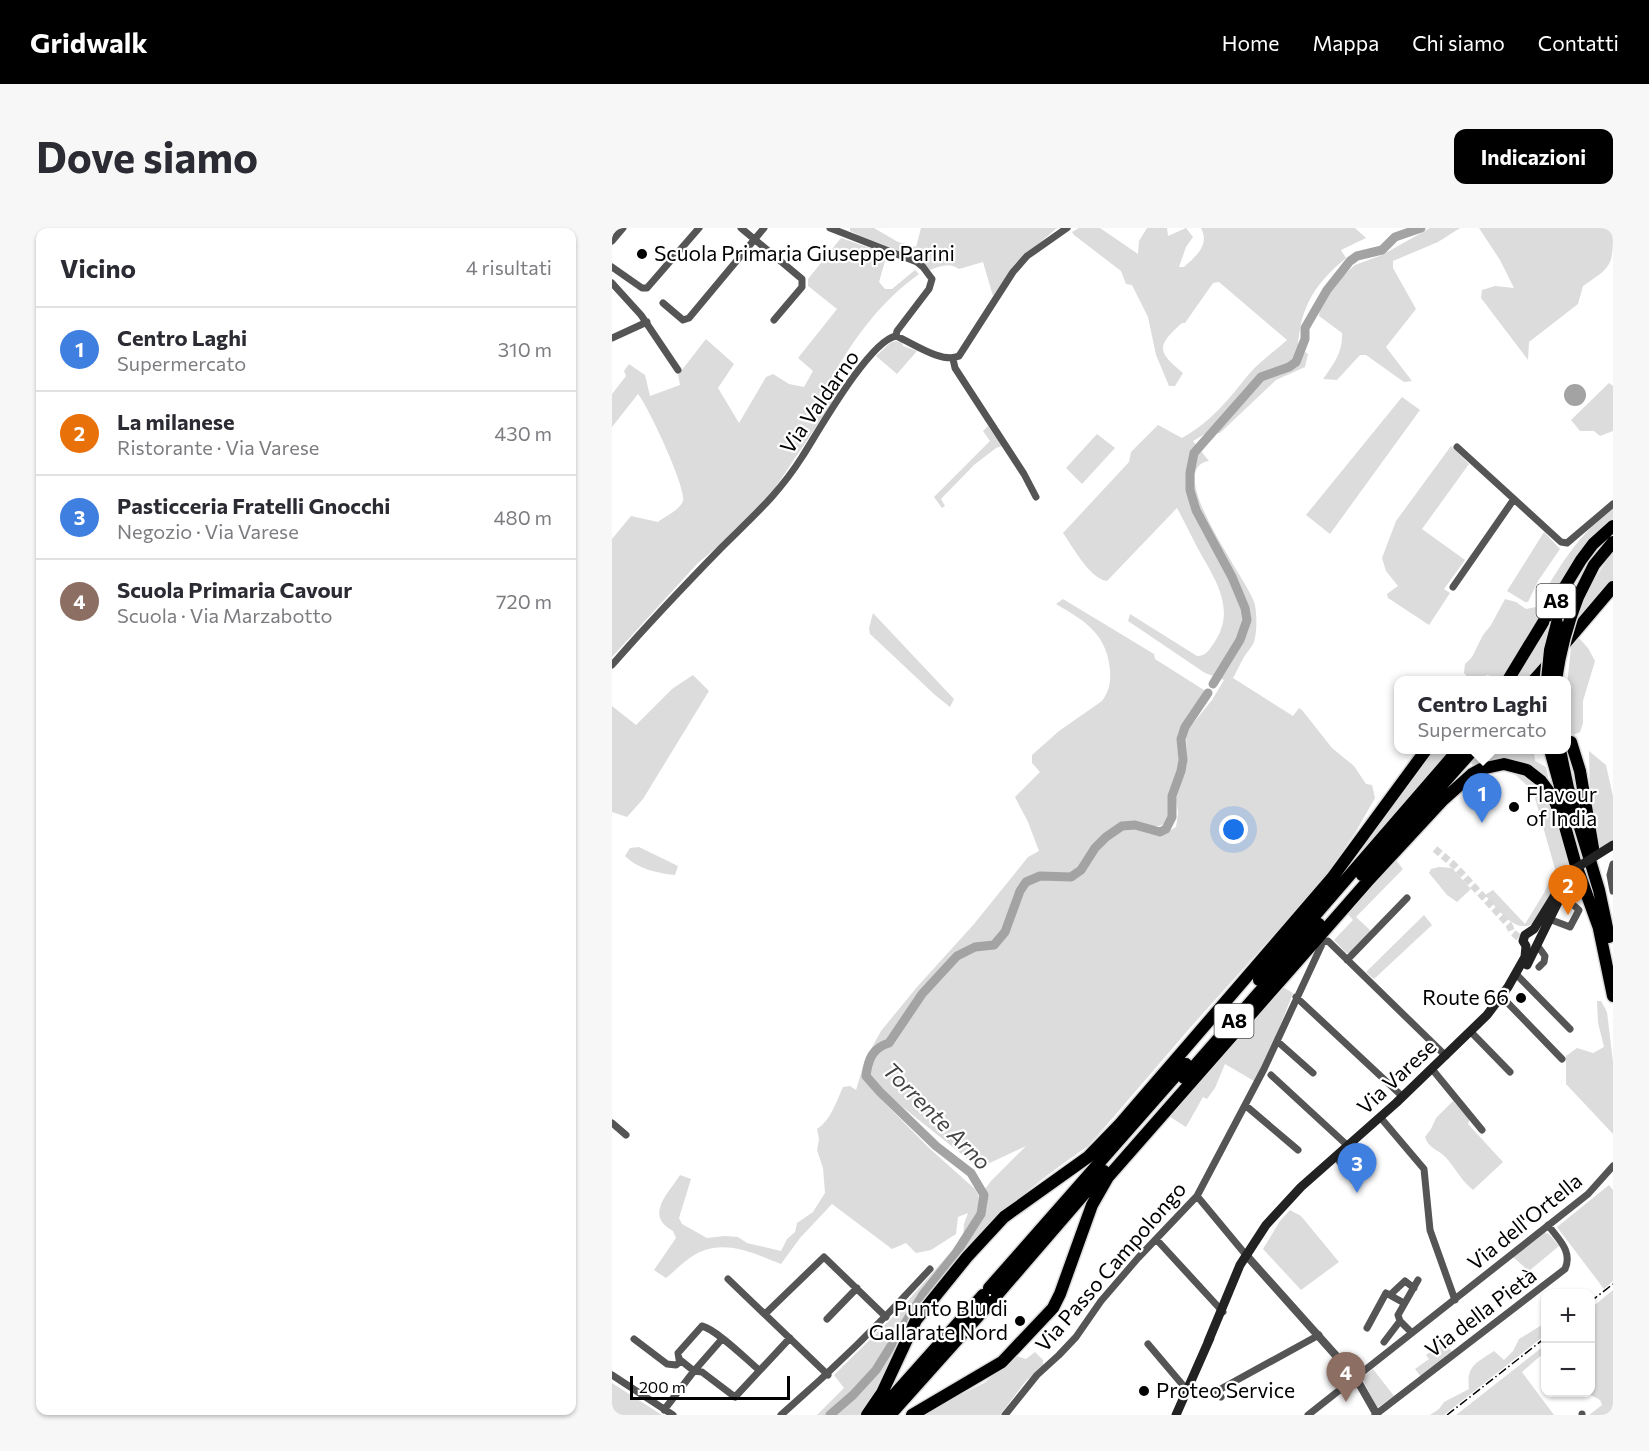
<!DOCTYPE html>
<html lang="it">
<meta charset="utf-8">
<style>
:root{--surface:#fff;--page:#f7f7f7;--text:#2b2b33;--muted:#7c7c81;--line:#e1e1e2;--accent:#000}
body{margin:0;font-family:Commissioner,sans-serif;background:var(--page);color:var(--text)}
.controls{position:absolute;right:18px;bottom:18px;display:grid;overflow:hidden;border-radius:12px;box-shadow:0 2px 4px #0004}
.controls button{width:54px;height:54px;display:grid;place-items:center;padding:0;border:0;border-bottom:2px solid var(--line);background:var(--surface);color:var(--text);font:30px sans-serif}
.scale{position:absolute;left:18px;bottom:15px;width:160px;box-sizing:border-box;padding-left:6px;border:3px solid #000;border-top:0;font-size:16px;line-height:21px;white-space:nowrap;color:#000;-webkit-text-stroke:4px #fff;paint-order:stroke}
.you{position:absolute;left:622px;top:602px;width:21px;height:21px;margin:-15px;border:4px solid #fff;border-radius:50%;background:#1a73e8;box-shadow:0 0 0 9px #1a73e833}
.badge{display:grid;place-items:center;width:39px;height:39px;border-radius:50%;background:var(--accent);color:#fff;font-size:20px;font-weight:700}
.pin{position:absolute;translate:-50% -50px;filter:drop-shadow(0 2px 3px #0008)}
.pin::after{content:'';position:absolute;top:32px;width:21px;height:18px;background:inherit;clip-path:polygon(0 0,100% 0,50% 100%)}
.popup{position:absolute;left:782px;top:448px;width:177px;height:78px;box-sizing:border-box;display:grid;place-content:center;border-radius:12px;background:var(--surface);filter:drop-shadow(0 2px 4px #0005);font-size:20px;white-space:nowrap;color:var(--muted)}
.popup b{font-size:22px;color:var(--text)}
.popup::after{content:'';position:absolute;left:50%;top:100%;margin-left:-12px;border:12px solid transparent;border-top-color:var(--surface)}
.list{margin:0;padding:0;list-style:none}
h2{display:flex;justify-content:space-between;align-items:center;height:78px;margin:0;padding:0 24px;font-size:26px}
h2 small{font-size:20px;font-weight:400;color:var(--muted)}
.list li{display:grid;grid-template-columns:39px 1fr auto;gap:18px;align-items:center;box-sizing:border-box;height:84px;padding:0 24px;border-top:2px solid var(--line)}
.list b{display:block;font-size:22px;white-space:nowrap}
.list p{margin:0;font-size:20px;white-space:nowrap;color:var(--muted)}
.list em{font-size:20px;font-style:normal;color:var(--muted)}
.map{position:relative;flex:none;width:1001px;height:1187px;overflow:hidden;border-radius:12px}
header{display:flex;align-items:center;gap:36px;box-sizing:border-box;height:84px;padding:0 30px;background:var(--accent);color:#fff}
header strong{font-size:28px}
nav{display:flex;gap:33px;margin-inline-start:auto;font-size:21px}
.intro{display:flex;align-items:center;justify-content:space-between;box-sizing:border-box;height:144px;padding:0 36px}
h1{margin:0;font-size:42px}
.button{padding:15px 27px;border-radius:12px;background:var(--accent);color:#fff;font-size:21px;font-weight:700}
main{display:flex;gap:36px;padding:0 36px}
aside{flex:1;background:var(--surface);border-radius:12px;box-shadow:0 2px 4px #0004}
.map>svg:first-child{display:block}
</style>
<header>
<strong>Gridwalk</strong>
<nav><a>Home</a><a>Mappa</a><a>Chi siamo</a><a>Contatti</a></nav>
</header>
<div class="intro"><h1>Dove siamo</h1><a class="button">Indicazioni</a></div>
<main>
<aside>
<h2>Vicino<small>4 risultati</small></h2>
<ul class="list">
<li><span class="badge" style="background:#3f7fe0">1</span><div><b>Centro Laghi</b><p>Supermercato</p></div><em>310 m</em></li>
<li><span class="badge" style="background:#e8710a">2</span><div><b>La milanese</b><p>Ristorante · Via Varese</p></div><em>430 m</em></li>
<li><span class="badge" style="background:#3f7fe0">3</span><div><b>Pasticceria Fratelli Gnocchi</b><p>Negozio · Via Varese</p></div><em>480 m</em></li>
<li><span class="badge" style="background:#8d6e63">4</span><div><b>Scuola Primaria Cavour</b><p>Scuola · Via Marzabotto</p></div><em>720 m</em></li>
</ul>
</aside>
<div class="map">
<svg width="1001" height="1187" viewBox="0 0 1001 1187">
<rect width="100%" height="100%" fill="#fff"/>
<path fill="#dcdcdc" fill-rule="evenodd" d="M 238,0 L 262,0 L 286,14 L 304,19 L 309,0 L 445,0 L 403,36 L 381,68 L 371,34 L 347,41 C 336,34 329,38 318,42 C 296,21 265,17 238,3 Z
M 467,0 L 488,0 L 526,26 L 527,13 L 535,0 L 555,0 L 556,8 L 574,0 L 581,9 L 574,19 L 567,39 L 572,39 C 584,28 598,17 589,0 L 743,0 L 754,10 L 729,22 L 734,30 C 704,55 688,78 686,119 L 696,126 L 693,139 L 664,152 L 608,205 L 593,206 L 581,213 L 597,233 C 548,241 640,357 643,377 C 645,388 645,404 642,414 C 640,419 635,424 632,429 C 628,436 625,443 621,450 L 681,488 L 687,480 L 690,482 L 720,520 L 742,538 L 754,556 L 760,557 L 763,570 L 743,605 L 709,654 L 577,801 L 486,907 L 476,918 C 456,932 436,946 417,962 C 374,998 334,1041 303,1088 C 282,1120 270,1157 247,1187 L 205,1187 L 232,1160 L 222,1147 L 287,1083 L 351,1010 L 352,996 L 356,985 L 346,989 L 344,1006 L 319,1022 L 304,1025 L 294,1015 L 280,1021 L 220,976 L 188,1010 L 169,1036 C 143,1026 116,1012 88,1024 C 76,1029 64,1042 54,1050 L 42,1042 L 64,1010 L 61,1003 C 32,987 56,966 68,947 L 79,951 L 67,990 L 70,996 L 95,1010 L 113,1008 L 126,1009 L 135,1015 L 169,1023 L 175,1011 L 183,1004 L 185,995 L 201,984 L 213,965 L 211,940 L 205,922 L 207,911 L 205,901 C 219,892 224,874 231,859 L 238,858 L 244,862 L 253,832 L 269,803 L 305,759 L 362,696 L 416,629 L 427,623 L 416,594 L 403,569 L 428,544 L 420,535 L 420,527 L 447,503 L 490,473 C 497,464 499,454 498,442 C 495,406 473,393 444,376 L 451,371 L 542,426 L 543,431 L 595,464 C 586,478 575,489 567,503 C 560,518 576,541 557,563 L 558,581 L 555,595 C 539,603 536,594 522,594 C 508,593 494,607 485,616 L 485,619 C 493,614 506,602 513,600 C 532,594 545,613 564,599 L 566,585 L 564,571 L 575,536 L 574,504 L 600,472 L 612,452 L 593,445 L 516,393 L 518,386 L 585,428 C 594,428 597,422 602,415 C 626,380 601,349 584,317 C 578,305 572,293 565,280 L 495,353 C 478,351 461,319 451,305 L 517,234 L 519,224 L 546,197 L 570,210 C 600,193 616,172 637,146 C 647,134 663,123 675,112 L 607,54 L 601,55 L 573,95 L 570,95 C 544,118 545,124 571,145 L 563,158 L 557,158 L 544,127 L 536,89 L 520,57 L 514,56 L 509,43 L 462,7 L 460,4 ZM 268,861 L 367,940 L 414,918 L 379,953 L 367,969 L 363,961 L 317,920 L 264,866 Z
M 818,0 L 848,0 L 826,14 L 781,33 L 781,40 L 804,81 L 774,119 L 800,153 L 792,154 L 754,127 L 748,127 L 725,152 L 711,151 C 722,136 731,124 730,105 L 707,88 L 708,79 L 728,50 L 743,37 L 770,27 Z
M 867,0 L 1001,0 C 1001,37 1001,38 971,58 L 966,76 L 917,114 L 916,132 L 869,70 L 870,62 L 883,58 L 902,60 L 888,32 Z
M 229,10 L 275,26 L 267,54 L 273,61 L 280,61 L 303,42 L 307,46 C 268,74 239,113 217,156 L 228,163 L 163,260 L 121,305 L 85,336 L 0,429 L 0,311 L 19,288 L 46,294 C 53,288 67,283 71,273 C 75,261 36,178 26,166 L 0,199 L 0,166 L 14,148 L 12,143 L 17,136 L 33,147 L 38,168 L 68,157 L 66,147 L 94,111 L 122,136 L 106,160 L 127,195 L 154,149 L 161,146 L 177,156 L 192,159 L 201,143 L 186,130 L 225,81 L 196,58 L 196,51 Z
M 284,113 L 290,115 L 291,118 L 305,123 L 285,146 L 264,128 L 278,115 Z
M 997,155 L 1001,158 L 1001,203 L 988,208 L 982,203 L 968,203 L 959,192 Z
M 790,169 L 808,182 L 718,306 L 694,287 Z
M 376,198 L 390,218 L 384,220 L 362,237 L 329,271 L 333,278 L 330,280 L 322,269 L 378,213 L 371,203 Z
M 485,206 L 503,220 L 470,256 L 454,240 Z
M 839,218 L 857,236 L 810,301 L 853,332 L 832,361 L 838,365 L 817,397 L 776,370 L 775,366 L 786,358 L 774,343 L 770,330 L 784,293 Z
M 1001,280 L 1001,290 L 978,314 L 889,452 L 876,452 L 879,448 L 875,447 L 869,452 L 857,451 L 852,445 L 853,436 L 860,429 L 871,407 L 879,397 L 893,371 L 904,374 L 914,381 L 924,379 C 946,340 965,308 1001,280 Z
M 932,304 L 948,321 L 926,353 L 916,374 L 913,374 L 895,363 Z
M 1001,324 L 1001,352 L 961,402 C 970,371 982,350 1001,324 Z
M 261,385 L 342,471 L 338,479 L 323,467 L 258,406 L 257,400 Z
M 939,395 L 941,396 L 931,437 L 916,452 L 901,452 Z
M 967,410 L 976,420 L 983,433 L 971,473 L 971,495 L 968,504 L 961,507 C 948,498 958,435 959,418 Z
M 81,447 L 97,463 L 31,571 L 15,589 L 0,584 L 0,478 L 24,497 L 60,461 Z
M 817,522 L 837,522 L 806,561 L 715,667 L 766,597 L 771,587 Z
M 868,522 L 922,522 L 923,533 L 934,539 L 937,553 C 908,533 897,525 862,538 L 858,534 Z
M 977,523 L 994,537 L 1001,568 L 1001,614 L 984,622 L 978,576 Z
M 897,541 L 921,551 L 941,579 L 960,635 L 950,645 L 924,694 C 904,709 886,681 873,667 L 881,662 L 913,696 L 932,665 L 943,641 L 921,563 Z
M 27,619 L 66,638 L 63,647 C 45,645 26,641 13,628 L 18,620 Z
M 783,631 L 791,641 L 744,689 L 759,703 L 737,725 L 734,725 L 722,712 L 741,692 L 734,684 Z
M 827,639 L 840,640 L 859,661 L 845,674 L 835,667 L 817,645 L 819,641 Z
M 812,687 L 820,697 L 762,751 L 754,744 Z
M 669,758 L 681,765 L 659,821 L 642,853 L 613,836 L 603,860 L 595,871 L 591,869 L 574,899 L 555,887 Z
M 985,773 L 989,773 L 995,784 L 1001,834 L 1001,906 L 954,856 L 954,828 L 965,820 L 981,825 L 992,819 L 986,795 Z
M 841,873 L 858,891 L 856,896 L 891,934 L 861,962 C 850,953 845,943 836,932 C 829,922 817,922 813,909 L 819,901 L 824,890 Z
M 997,957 L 1001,962 L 1001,1053 L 992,1061 L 945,999 Z
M 678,982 L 689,988 L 727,1034 L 689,1062 L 651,1021 L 668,993 Z
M 932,1004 L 937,1006 L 947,1018 L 917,1043 L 901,1029 Z
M 1001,1062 L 1001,1187 L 977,1187 L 990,1177 L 988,1172 L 975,1165 L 978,1164 L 979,1080 Z
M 933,1095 L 933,1107 L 832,1187 L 818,1187 L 827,1181 L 832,1174 L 857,1161 C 854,1138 864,1135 882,1123 L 892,1132 L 901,1123 L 907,1111 Z
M 832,1113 L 841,1125 L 809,1149 L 803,1141 L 817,1131 L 814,1127 Z
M 933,1117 L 933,1124 L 910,1144 L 942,1187 L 844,1187 Z
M 423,1124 L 431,1132 L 431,1137 L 413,1154 L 388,1187 L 308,1187 L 372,1155 L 404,1128 L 414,1131 Z
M 761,1141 L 782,1168 L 765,1180 L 750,1150 Z
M 0,1155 L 50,1187 L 0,1187 Z"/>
<path fill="#a3a3a3" d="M952 167a11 11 0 1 1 22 0a11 11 0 1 1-22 0Z"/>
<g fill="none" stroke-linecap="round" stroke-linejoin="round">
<path stroke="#a3a3a3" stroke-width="9" d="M 601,456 L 628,412 L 635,392 L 633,380 L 620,349 L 584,282 L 578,262 L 578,245 L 582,225 L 649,149 L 677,139 L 684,134 L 693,111 L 693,100 L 715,62 L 738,33 L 745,28 L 770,22 L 783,9 L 809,0
M 218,1187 L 241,1167 L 264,1142 L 312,1065 L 344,1025 L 369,986 L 372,967 L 359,945 L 324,918 L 268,864 L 254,848 C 256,832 260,820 277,815 L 310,766 L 345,728 L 363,719 L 382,717 L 393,704 L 408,663 L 414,654 L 428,648 L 459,649 L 469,642 L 483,620 L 494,609 L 510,598 L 523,597 L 548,604 L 554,601 L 560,589 L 560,568 L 569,543 L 571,532 L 569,511 L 573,499 L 596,465"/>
<path stroke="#d9d9d9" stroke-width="7" stroke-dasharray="7 3.5" stroke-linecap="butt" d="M 823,621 L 842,637 L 897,697 L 900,704 L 911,713"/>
<g stroke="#dbdbdb" stroke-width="15">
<path id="motorway" d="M 966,369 L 982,337 L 1001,314
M 945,395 L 958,363
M 950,419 L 1001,359
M 896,452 L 969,332 L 981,316 L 1001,298
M 922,452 L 939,433
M 959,514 L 968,543 L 981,620
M 938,522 L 956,587
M 948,522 L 956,560 L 987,662 L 997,709
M 750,647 L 861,522
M 986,696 L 1001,768
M 647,752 L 846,522
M 572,850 L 707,696
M 377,1060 L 574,836
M 385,1067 L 492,943
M 255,1187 L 270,1165 L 304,1092 L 355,1029 L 392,989 L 476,929 L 508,896 L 720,650 L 814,522
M 264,1187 L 371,1067
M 278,1187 L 379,1074
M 300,1187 L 390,1134 L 441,1080 L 448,1066 L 480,977 L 496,949 L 755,654 L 831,572 L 860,546 L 869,541 L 892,536 L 915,542 L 929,553 L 941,569 L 952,595 L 963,634 L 988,703"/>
</g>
<path stroke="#555" stroke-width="7" d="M 129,0 L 190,51 L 190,59 L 162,92
M 218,0 L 305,34 L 311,39 L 320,51 L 317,61 L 285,103 L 284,108
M 0,13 L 11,0
M 0,39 L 30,60 L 35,60 L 87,0
M 0,55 L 29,87 L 66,142
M 51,75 L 71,92 L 77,90 L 152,0
M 0,110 L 35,94
M 341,131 L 343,140 L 412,246 L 424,269
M 845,219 L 949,314 L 955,315 L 1001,276
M 841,359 L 902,271
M 0,437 C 35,397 72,358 109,320 C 140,289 166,267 190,229 C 206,204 257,113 284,108 C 301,115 330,136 347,128 L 401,44 L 415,28 L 455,0
M 1001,636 L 998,647 L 1001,663
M 937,691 L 958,699 L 967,682 L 950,667
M 925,717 L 933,728 L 932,734 L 927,739
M 735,732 L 795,670
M 904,746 L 958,801
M 684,769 L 791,869
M 890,769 L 950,831
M 859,804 L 898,844
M 665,813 L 701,845
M 820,841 L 870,902
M 659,847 L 736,918
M 633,877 L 686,922
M 768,889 L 812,941 L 818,1002 L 843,1072
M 0,895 L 14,907
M 724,929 L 742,953
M 585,968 L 634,1027
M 544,1011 L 611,1084
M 116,1051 L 216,1147
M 778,1067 L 793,1053 L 802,1060
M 153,1086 L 212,1029 L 274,1089
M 215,1091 L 245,1060
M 788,1093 L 800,1105
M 755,1100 L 774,1065 L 792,1075
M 22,1111 L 55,1136 L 64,1137 L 69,1133
M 110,1111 L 82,1143 L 67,1131 L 66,1125 L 90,1098 C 105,1102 134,1131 147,1142
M 772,1114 L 788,1093 L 786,1087 L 806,1052
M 536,1116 L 575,1162
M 0,1147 L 61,1187
M 609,1169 L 605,1163 L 707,1107
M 52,1182 L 82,1143 L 90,1144 L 123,1169 L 178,1110
M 169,1187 C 223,1140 270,1094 318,1041
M 393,1187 L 425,1147 L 447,1127 L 464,1109 L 489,1073 L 526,1030 L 585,968 L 652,841 L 711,714 L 716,713 L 834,828
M 696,1187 L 976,966 L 1001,938
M 763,1187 L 953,1041 C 961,1023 946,1011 936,997
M 970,1187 L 970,1186"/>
<path stroke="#555" stroke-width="8" d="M 634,1027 L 744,1150 L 765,1187"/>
<path stroke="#222" stroke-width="9" d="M 915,737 L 948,670
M 596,1114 L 628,1037 L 654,997 L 689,959 L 784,875 L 875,787 L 896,759 L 913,729 L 914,718 L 911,713 L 913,707 L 922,701 L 943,667
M 564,1187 L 598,1110"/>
<use href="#motorway" stroke="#000" stroke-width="12"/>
<path stroke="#000" stroke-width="1.5" stroke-dasharray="9 3 1.5 3" stroke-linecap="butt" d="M 978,1074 L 1001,1056
M 835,1187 L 933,1110"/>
<g stroke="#dbdbdb" stroke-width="15" stroke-linecap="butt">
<path id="motorway-bridge" d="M 935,452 L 938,422 L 945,395
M 944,452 C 948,423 955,397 966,369"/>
</g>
<path stroke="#222" stroke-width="9" d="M 943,667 L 961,642 L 1001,617"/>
<use href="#motorway-bridge" stroke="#000" stroke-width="12"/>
</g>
<g fill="#000" stroke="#fff" stroke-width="2">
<circle cx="30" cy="26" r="6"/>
<circle cx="902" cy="579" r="6"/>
<circle cx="909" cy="770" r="6"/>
<circle cx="408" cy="1093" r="6"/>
<circle cx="532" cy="1163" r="6"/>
</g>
<g text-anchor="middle" stroke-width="4.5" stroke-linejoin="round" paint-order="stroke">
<g fill="#fff" stroke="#4c4c4c" stroke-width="1.5">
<rect x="924.5" y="356" width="39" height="34" rx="4.5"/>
<rect x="602.5" y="776" width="39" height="34" rx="4.5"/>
</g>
<g font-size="20" font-weight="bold" fill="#000">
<text x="944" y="380">A8</text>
<text x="622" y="800">A8</text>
</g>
<g font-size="21" fill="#000" stroke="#fff" text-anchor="start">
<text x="42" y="33">Scuola Primaria Giuseppe Parini</text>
<text x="914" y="574">Flavour<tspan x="914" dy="24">of India</tspan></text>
<text x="897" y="777" text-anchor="end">Route 66</text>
<text x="396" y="1088" text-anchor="end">Punto Blu di<tspan x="396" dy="24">Gallarate Nord</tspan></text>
<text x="544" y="1170">Proteo Service</text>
</g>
<g font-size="21" fill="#000" stroke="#fff">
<text transform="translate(208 174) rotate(-55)" y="7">Via Valdarno</text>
<text transform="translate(785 849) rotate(-43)" y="7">Via Varese</text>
<text transform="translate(913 994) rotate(-39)" y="7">Via dell'Ortella</text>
<text transform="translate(499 1039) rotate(-49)" y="7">Via Passo Campolongo</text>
<text transform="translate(869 1085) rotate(-37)" y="7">Via della Pietà</text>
</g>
<g font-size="22" font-style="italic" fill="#444" stroke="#fff">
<text transform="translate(325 888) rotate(45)" y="8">Torrente Arno</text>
</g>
</g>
</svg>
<div class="controls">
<button>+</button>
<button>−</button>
</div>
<div class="scale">200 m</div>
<div class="you"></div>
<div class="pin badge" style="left:870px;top:595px;background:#3f7fe0">1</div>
<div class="popup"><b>Centro Laghi</b>Supermercato</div>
<div class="pin badge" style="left:956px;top:687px;background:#e8710a">2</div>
<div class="pin badge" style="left:745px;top:965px;background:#3f7fe0">3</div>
<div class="pin badge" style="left:734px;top:1174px;background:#8d6e63">4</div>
</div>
</main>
